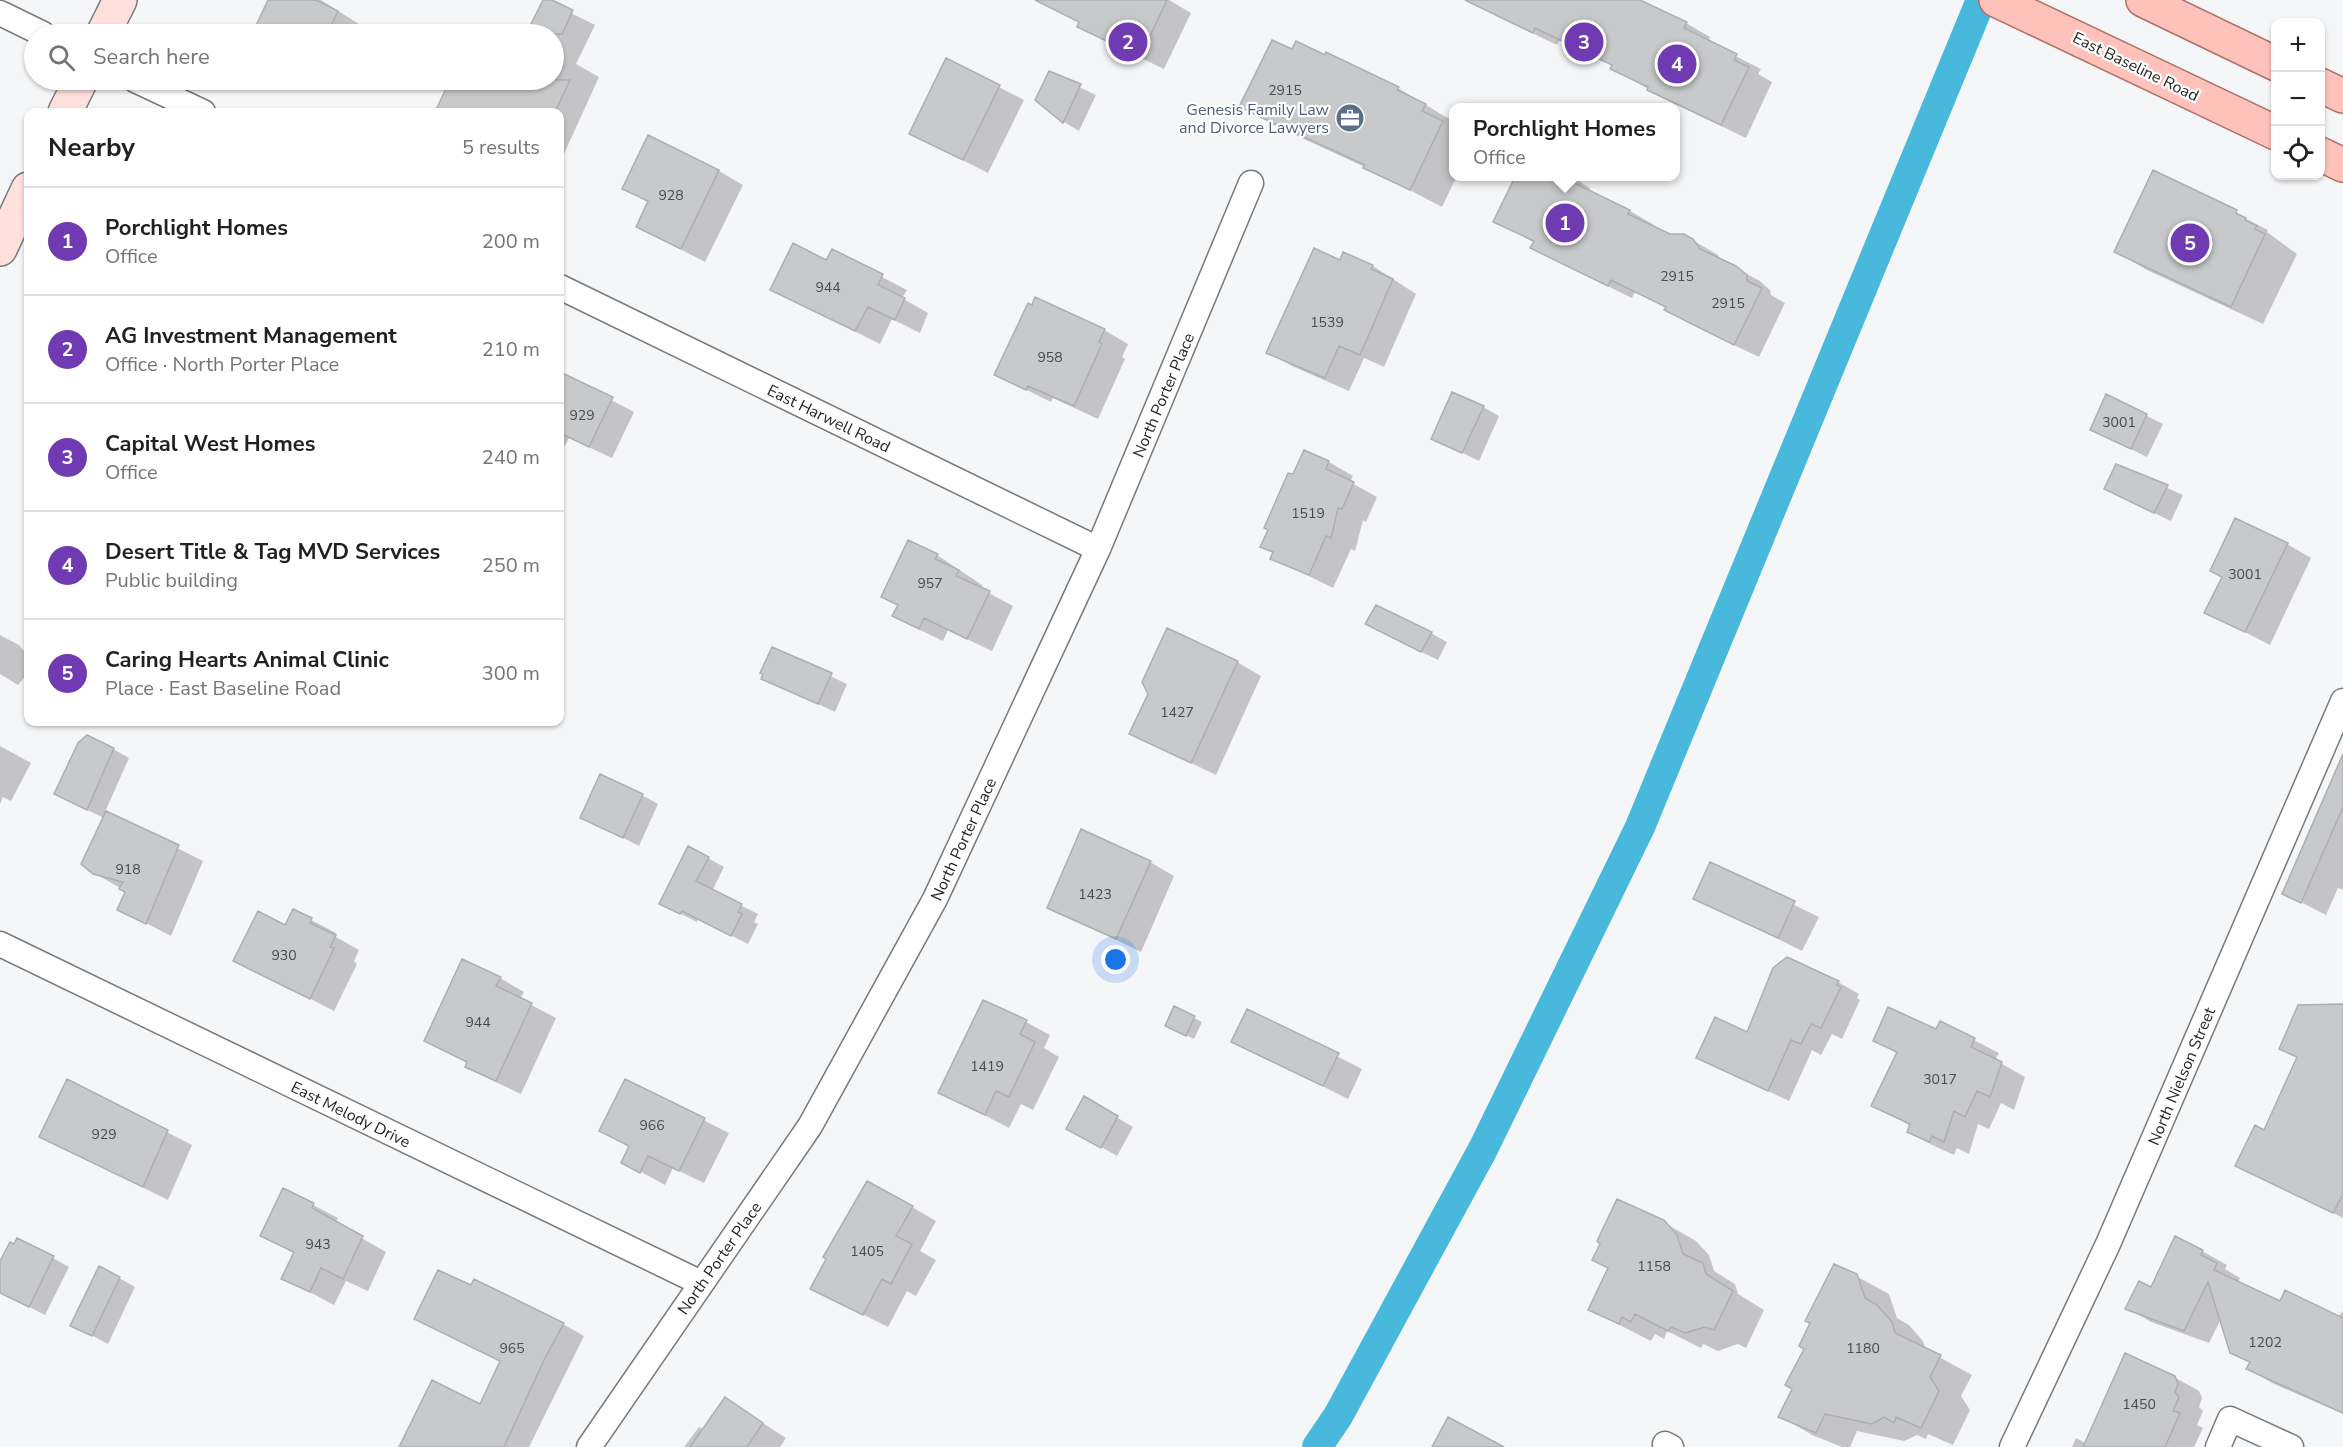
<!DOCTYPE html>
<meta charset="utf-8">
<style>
:root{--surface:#fff;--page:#f6f6f6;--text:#202124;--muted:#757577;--line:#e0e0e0;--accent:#703bb2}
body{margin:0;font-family:"Nunito Sans",sans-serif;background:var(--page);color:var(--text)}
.controls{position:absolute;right:18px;top:18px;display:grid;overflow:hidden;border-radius:12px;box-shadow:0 2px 4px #0004}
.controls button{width:54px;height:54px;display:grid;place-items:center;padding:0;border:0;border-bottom:2px solid var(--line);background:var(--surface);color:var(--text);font:30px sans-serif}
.you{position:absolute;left:1116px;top:960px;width:21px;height:21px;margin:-15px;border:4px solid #fff;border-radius:50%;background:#1a73e8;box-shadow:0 0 0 9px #1a73e833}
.badge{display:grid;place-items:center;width:39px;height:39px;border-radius:50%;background:var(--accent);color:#fff;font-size:20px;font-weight:700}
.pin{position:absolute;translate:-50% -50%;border:3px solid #fff;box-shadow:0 2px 6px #0006}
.popup{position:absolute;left:1449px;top:103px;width:231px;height:78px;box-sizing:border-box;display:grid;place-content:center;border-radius:12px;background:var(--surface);filter:drop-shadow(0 2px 4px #0005);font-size:20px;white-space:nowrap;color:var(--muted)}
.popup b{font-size:22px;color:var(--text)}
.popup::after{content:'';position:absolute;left:50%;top:100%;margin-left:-12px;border:12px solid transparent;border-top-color:var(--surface)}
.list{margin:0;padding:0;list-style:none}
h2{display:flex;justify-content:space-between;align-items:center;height:78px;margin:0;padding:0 24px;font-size:26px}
h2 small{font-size:20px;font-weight:400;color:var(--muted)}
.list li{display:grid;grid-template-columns:39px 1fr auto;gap:18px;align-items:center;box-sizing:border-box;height:108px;padding:0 24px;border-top:2px solid var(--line)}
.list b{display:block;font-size:22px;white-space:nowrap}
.list p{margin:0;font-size:20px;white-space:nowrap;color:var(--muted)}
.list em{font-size:20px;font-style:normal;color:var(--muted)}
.icon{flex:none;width:33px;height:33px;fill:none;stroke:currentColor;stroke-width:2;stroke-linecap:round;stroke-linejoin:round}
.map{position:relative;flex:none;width:2343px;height:1447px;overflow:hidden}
.search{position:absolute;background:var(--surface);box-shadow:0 2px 4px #0004;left:24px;top:24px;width:540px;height:66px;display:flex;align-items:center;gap:15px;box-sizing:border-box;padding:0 21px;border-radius:33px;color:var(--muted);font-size:22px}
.panel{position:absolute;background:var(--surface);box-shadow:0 2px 4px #0004;left:24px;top:108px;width:540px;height:618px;border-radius:12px}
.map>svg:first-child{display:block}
</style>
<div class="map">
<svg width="2343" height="1447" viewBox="0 0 2343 1447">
<rect width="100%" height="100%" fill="#f5f6f8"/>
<path fill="#0003" d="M 270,0 L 321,0 L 362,26 L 359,34 L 253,34 Z
M 545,0 L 595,25 L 576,64 L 599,77 L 564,154 L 560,152 L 560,112 L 436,112 L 452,80 L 554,80 L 554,34 L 528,34 Z
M 1037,0 L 1169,0 L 1191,13 L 1164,69 L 1103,40 L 1079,26 L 1081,23 Z
M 1473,0 L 1627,0 L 1686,23 L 1710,37 L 1708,42 L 1761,69 L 1758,74 L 1772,82 L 1746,138 L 1673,103 L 1612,68 L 1613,66 L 1560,40 L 1557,45 L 1496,16 Z
M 1293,51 L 1398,88 L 1454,122 L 1454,176 L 1457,176 L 1442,207 L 1365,167 L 1273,125 L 1241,106 Z
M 947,60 L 1024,100 L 988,173 L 911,134 Z
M 1049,73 L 1096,95 L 1079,131 L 1064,122 L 1037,99 Z
M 349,80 L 363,80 L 360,85 Z
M 719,171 L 743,185 L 705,262 L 638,227 L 649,203 L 624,188 Z
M 2154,172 L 2268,230 L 2267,232 L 2297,254 L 2263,324 L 2147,270 L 2116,252 Z
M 1516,176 L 1571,176 L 1590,188 L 1588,191 L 1630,211 L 1654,225 L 1652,227 L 1669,236 L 1684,235 L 1718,255 L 1722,261 L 1760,281 L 1770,290 L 1771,295 L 1785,303 L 1759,357 L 1690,324 L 1666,310 L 1667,308 L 1635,292 L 1632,298 L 1556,261 L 1532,247 L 1535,243 L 1495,221 Z
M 832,251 L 907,290 L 902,298 L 928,313 L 920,333 L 892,319 L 880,344 L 772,290 L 827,262 Z
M 1344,254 L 1373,266 L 1416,294 L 1384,367 L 1364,358 L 1349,391 L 1292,366 L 1268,352 L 1341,262 Z
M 1104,330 L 1128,344 L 1122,357 L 1125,359 L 1098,419 L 1053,398 L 1051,402 L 996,375 Z
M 560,373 L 634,412 L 612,458 L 569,438 L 565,446 L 560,443 Z
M 2107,396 L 2163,424 L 2147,457 L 2108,438 Z
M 1483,407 L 1499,416 L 1479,461 L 1433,438 Z
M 1329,462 L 1353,476 L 1350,482 L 1377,497 L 1366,522 L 1363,520 L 1355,551 L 1351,549 L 1333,588 L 1272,558 L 1274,553 L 1262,546 L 1294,476 Z
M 2117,466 L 2183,495 L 2171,521 L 2122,498 Z
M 2287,544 L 2311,558 L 2270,645 L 2206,612 Z
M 937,555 L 982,585 L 981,589 L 1013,606 L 992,651 L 948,630 L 943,641 L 918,629 L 894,615 L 899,606 L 883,597 Z
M 1383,633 L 1431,633 L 1447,642 L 1438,660 Z
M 0,635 L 19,645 L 28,656 L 28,673 L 18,685 L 0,674 Z
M 772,649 L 847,684 L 835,712 L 763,678 Z
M 1237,662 L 1261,676 L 1216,775 L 1131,734 L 1149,694 Z
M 0,746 L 31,763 L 11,801 L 3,797 L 0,804 Z
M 113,749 L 129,758 L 105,812 L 203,861 L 171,936 L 119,909 L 127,892 L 94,873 L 104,818 L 71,802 Z
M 2343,775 L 2343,890 L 2338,888 L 2326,915 L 2283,893 Z
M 642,795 L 658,804 L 639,846 L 582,817 Z
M 708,858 L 724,867 L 712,891 L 758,914 L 754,922 L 758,924 L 748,944 L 698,919 L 697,922 L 677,912 Z
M 1150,862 L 1174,876 L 1141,952 L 1049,907 Z
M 1711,864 L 1819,917 L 1802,951 L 1695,898 Z
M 294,911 L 336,933 L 334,936 L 359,950 L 354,961 L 357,964 L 334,1011 L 235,960 L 286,927 Z
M 1787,958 L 1838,982 L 1859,994 L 1857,998 L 1860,1000 L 1842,1039 L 1832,1034 L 1821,1055 L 1812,1050 L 1789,1101 L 1698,1058 L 1748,1034 Z
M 500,978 L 524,992 L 520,999 L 556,1018 L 521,1094 L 491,1080 L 467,1066 L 468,1063 L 426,1040 Z
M 2343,1006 L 2343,1218 L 2237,1165 L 2265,1132 L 2298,1058 L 2281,1048 Z
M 1175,1008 L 1202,1022 L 1194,1039 L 1174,1029 Z
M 1248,1011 L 1362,1069 L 1348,1099 L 1233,1041 Z
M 1026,1022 L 1050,1035 L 1044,1048 L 1059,1057 L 1033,1110 L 1021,1104 L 1009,1128 L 940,1092 Z
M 1941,1023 L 1999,1053 L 1995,1060 L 2025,1077 L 2014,1110 L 2001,1103 L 1989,1129 L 1978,1124 L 1969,1154 L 1957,1148 L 1954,1155 L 1932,1145 L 1908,1131 L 1911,1126 L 1873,1105 L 1898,1054 L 1874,1040 L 1937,1031 Z
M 67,1081 L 192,1145 L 168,1200 L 41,1137 Z
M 625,1081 L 729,1133 L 704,1183 L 673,1168 L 665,1185 L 623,1162 L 630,1147 L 601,1131 Z
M 1084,1098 L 1133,1127 L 1117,1156 L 1068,1128 Z
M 284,1190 L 338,1218 L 335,1223 L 386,1252 L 368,1291 L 346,1281 L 334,1305 L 283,1278 L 295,1254 L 262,1236 Z
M 912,1207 L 936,1221 L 920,1251 L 936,1260 L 916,1296 L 907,1291 L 888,1327 L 812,1289 Z
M 1663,1222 L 1696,1241 L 1709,1255 L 1714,1271 L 1735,1284 L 1738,1294 L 1764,1310 L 1746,1348 L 1738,1344 L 1718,1351 L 1703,1344 L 1701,1348 L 1667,1331 L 1664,1339 L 1655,1334 L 1651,1341 L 1590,1310 Z
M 2202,1251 L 2227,1265 L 2225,1269 L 2240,1278 L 2238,1283 L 2280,1303 L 2338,1317 L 2343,1311 L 2343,1414 L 2272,1383 L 2248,1369 L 2251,1363 L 2231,1352 L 2221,1319 L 2209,1343 L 2151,1322 L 2127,1308 Z
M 53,1258 L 69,1267 L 45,1315 L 0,1292 L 0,1264 Z
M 1856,1276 L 1889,1294 L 1897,1318 L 1909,1325 L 1923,1341 L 1926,1350 L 1972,1375 L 1961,1396 L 1970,1410 L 1953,1445 L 1928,1434 L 1926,1439 L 1917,1435 L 1904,1441 L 1857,1431 L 1850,1447 L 1842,1447 L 1812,1435 L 1780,1416 Z
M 119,1278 L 135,1287 L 108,1344 L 72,1325 Z
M 563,1324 L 584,1336 L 529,1447 L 401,1447 L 480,1406 L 502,1362 Z
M 2174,1377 L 2199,1391 L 2202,1398 L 2199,1407 L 2203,1411 L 2197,1425 L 2203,1428 L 2194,1447 L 2072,1447 L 2076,1438 L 2086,1443 Z
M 726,1399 L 786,1438 L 780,1447 L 684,1447 L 699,1427 L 704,1430 Z"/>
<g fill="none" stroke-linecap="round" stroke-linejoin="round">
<path stroke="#48b8dc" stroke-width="30" d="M 1317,1447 L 1338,1416 L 1483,1149 L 1640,827 L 1981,0"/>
</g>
<path fill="#c8c9cb" stroke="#adaeb0" stroke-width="1.5" d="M 268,0 L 316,0 L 338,11 L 327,34 L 252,34 Z
M 543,0 L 552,0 L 573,10 L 562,34 L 526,34 Z
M 1035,0 L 1167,0 L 1140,57 L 1077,27 L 1079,22 Z
M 1465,0 L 1640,0 L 1687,22 L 1684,28 L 1737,54 L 1734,60 L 1749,67 L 1721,125 L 1647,90 L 1648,87 L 1610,69 L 1612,65 L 1535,28 L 1533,33 Z
M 1272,40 L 1292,49 L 1296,41 L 1325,55 L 1326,52 L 1399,87 L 1397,90 L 1426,104 L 1422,111 L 1443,121 L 1410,190 L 1363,168 L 1365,165 L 1239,107 Z
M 946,58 L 1000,85 L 963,160 L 909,134 Z
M 1049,71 L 1081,84 L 1063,123 L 1035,100 Z
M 450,80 L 570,80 L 555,112 L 435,112 Z
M 648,135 L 719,170 L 681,249 L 636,227 L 648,201 L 622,189 Z
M 2153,170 L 2237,210 L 2236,213 L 2246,218 L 2245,220 L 2257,226 L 2255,229 L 2265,234 L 2231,307 L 2114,252 Z
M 1515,177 L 1562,177 L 1630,210 L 1628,214 L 1670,234 L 1684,234 L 1693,239 L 1700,249 L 1736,266 L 1747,275 L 1747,281 L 1762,288 L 1734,345 L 1664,310 L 1666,307 L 1611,280 L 1608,286 L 1530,248 L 1534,241 L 1493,222 Z
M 793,243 L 826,260 L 832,249 L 883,274 L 878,285 L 905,298 L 895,320 L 868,307 L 855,331 L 770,290 Z
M 1314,248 L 1340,260 L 1343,252 L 1373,265 L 1371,269 L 1393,279 L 1360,355 L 1339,346 L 1325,378 L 1266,353 Z
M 1035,297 L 1105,329 L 1099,342 L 1102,344 L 1074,406 L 1028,386 L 1026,390 L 994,375 L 1028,303 L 1032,305 Z
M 560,372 L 613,397 L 589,447 L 560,433 Z
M 1452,392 L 1484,406 L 1462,453 L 1431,439 Z
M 2106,394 L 2147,414 L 2131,449 L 2090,430 Z
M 1304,450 L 1329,461 L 1326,469 L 1354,482 L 1342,509 L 1338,508 L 1331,538 L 1326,536 L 1309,575 L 1270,559 L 1273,552 L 1260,547 L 1268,530 L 1264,528 L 1288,473 L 1293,474 Z
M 2116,464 L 2168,485 L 2154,513 L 2104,489 Z
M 2235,518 L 2288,543 L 2245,632 L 2204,613 L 2222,577 L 2210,571 Z
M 908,540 L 938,554 L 935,559 L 959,570 L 956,576 L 990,591 L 967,639 L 924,618 L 919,629 L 892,616 L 898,605 L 881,597 Z
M 1376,605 L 1432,632 L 1421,652 L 1365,624 Z
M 1167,628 L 1238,661 L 1191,763 L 1129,734 L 1148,694 L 1142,682 Z
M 772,647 L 832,673 L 818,704 L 761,679 L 763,674 L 760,673 Z
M 87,735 L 114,748 L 87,810 L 54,794 L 78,743 Z
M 2343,754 L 2343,807 L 2301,903 L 2282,894 Z
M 600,774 L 643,794 L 623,838 L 580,818 Z
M 106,811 L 179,845 L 146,924 L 117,910 L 125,892 L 119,889 L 123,882 L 93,874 L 81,864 Z
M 1081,829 L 1151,861 L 1116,939 L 1047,908 Z
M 688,846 L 709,857 L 696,881 L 742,904 L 738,912 L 742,914 L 731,936 L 682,911 L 680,914 L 659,904 Z
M 1710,862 L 1795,901 L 1778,938 L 1693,899 Z
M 293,909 L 312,918 L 310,923 L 336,935 L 330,947 L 334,948 L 310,999 L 233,961 L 258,911 L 285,925 Z
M 1787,957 L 1839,981 L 1837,985 L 1841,987 L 1821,1028 L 1811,1024 L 1801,1044 L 1791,1040 L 1768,1091 L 1696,1058 L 1715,1017 L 1747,1032 L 1773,968 Z
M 462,959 L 501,977 L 496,986 L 532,1003 L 496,1081 L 465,1067 L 467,1062 L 424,1041 Z
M 983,1000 L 1027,1020 L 1020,1034 L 1035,1042 L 1009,1097 L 996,1091 L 985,1115 L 938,1093 Z
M 2343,1004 L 2343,1194 L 2333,1213 L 2235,1166 L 2255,1125 L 2264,1130 L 2297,1057 L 2279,1049 L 2298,1005 Z
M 1174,1006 L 1195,1016 L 1186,1036 L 1165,1026 Z
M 1888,1007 L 1936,1029 L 1940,1021 L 1975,1038 L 1971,1047 L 2002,1062 L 1990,1097 L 1977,1091 L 1965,1117 L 1954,1111 L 1944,1142 L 1932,1136 L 1929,1142 L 1907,1132 L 1910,1124 L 1871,1106 L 1897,1052 L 1873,1041 Z
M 1247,1009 L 1339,1053 L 1323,1086 L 1231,1042 Z
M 67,1079 L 168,1130 L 143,1187 L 39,1137 Z
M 625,1079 L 705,1118 L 679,1171 L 648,1156 L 640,1173 L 621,1163 L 629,1146 L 599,1131 Z
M 1084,1096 L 1118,1116 L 1101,1148 L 1066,1129 Z
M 867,1181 L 913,1206 L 896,1236 L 912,1244 L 891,1284 L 882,1279 L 863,1315 L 810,1289 L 826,1259 L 823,1257 Z
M 283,1188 L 314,1203 L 312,1208 L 363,1236 L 343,1279 L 321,1268 L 310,1292 L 281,1279 L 294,1252 L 260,1236 Z
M 1617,1199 L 1664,1220 L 1677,1235 L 1683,1254 L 1703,1263 L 1706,1274 L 1733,1291 L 1714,1330 L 1705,1327 L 1685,1333 L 1671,1327 L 1668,1331 L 1635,1314 L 1631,1322 L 1622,1317 L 1619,1324 L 1588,1310 L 1608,1268 L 1592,1260 L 1600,1244 L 1597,1241 Z
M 2175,1236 L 2203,1250 L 2201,1255 L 2217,1263 L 2214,1270 L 2280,1301 L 2285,1290 L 2343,1318 L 2343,1413 L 2246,1369 L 2250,1362 L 2230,1353 L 2208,1282 L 2184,1331 L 2125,1309 L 2139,1281 L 2151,1287 Z
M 17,1238 L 54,1256 L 29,1307 L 0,1293 L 0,1261 L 10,1242 L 14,1244 Z
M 1834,1264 L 1857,1274 L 1865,1298 L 1877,1305 L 1892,1322 L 1895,1333 L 1941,1355 L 1930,1377 L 1939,1391 L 1921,1428 L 1896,1417 L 1894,1423 L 1884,1417 L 1872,1424 L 1825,1414 L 1816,1433 L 1778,1417 L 1792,1389 L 1785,1385 L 1804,1349 L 1799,1346 L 1810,1323 L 1805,1321 Z
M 99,1266 L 120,1277 L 92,1336 L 70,1326 Z
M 438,1270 L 471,1285 L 474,1279 L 564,1323 L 544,1360 L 504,1447 L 399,1447 L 432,1380 L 480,1404 L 500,1361 L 414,1319 Z
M 2125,1353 L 2175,1376 L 2178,1384 L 2175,1392 L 2179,1397 L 2173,1411 L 2180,1413 L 2165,1447 L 2083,1447 Z
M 725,1397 L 763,1423 L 747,1447 L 690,1447 Z
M 1448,1417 L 1504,1447 L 1432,1447 Z"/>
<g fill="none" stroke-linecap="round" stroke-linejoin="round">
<g stroke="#77797a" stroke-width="27">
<path id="street" d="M 0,13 L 43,34
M 135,80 L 203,112
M 560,287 L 1098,549
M 0,944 L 701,1283
M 1665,1444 L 1671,1447
M 589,1447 L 810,1126 L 935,899 L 1098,549 L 1251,183
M 2012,1447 L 2108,1244 L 2343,701
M 2218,1447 L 2230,1419 L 2291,1447"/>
</g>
<g stroke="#77797a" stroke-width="36">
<path id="secondary" d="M 103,34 L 120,0
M 65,112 L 81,80
M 0,249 L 28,189"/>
</g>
<g stroke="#b06f67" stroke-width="36">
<path id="primary" d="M 1996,0 L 2276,133
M 2143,0 L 2276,64
M 2320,85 L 2343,96
M 2320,154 L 2343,165"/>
</g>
<use href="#street" stroke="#fff" stroke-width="24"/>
<use href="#secondary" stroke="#ffe0dd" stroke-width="33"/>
<use href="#primary" stroke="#fec2bb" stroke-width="33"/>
</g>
<defs>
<g id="office-disc" transform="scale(1.5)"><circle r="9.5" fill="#5c6f8a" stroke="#fff"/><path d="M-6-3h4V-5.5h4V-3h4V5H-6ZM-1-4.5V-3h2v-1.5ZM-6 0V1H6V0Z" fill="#fff"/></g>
</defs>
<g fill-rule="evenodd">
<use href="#office-disc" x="1350" y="118"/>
</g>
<g text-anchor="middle" stroke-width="4.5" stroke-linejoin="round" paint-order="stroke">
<g font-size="14" fill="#494a4b">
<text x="1285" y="95">2915</text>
<text x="671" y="200">928</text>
<text x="1677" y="281">2915</text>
<text x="828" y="292">944</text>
<text x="1728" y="308">2915</text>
<text x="1327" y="327">1539</text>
<text x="1050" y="362">958</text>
<text x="582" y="420">929</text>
<text x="2119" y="427">3001</text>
<text x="1308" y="518">1519</text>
<text x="2245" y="579">3001</text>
<text x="930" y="588">957</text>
<text x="1177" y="717">1427</text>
<text x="128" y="874">918</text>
<text x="1095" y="899">1423</text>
<text x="284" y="960">930</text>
<text x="478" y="1027">944</text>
<text x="987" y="1071">1419</text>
<text x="1940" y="1084">3017</text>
<text x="652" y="1130">966</text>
<text x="104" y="1139">929</text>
<text x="318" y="1249">943</text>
<text x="867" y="1256">1405</text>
<text x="1654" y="1271">1158</text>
<text x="2265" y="1347">1202</text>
<text x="512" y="1353">965</text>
<text x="1863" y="1353">1180</text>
<text x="2139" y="1409">1450</text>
</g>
<g font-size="16" fill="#1f2020" stroke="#fff">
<text transform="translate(2136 66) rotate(26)" y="6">East Baseline Road</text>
<text transform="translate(1163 395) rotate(-67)" y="6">North Porter Place</text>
<text transform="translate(829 418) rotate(26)" y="6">East Harwell Road</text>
<text transform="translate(963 839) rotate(-65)" y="6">North Porter Place</text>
<text transform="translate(2181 1076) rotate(-67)" y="6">North Nielson Street</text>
<text transform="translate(351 1114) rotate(26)" y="6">East Melody Drive</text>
<text transform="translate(719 1258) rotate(-55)" y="6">North Porter Place</text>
</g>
<g font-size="16" fill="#4e5e75" stroke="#fff" text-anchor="end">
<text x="1329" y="115">Genesis Family Law<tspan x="1329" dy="18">and Divorce Lawyers</tspan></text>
</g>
</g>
</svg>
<div class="controls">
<button>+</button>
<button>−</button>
<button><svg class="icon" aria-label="locate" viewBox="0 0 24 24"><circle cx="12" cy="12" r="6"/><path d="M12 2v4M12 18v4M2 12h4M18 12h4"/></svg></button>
</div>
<div class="you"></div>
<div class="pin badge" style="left:1565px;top:223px">1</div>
<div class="popup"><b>Porchlight Homes</b>Office</div>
<div class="pin badge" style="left:1128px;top:42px">2</div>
<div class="pin badge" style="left:1584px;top:42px">3</div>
<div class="pin badge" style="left:1677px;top:64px">4</div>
<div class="pin badge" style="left:2190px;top:243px">5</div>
<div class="search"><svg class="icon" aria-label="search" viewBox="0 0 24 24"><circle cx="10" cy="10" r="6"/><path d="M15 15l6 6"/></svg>Search here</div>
<section class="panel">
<h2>Nearby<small>5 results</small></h2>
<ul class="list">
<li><span class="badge">1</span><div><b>Porchlight Homes</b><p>Office</p></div><em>200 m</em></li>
<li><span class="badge">2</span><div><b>AG Investment Management</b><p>Office · North Porter Place</p></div><em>210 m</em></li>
<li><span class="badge">3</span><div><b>Capital West Homes</b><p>Office</p></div><em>240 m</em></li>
<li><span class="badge">4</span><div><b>Desert Title &amp; Tag MVD Services</b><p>Public building</p></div><em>250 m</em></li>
<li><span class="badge">5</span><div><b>Caring Hearts Animal Clinic</b><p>Place · East Baseline Road</p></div><em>300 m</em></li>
</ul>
</section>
</div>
